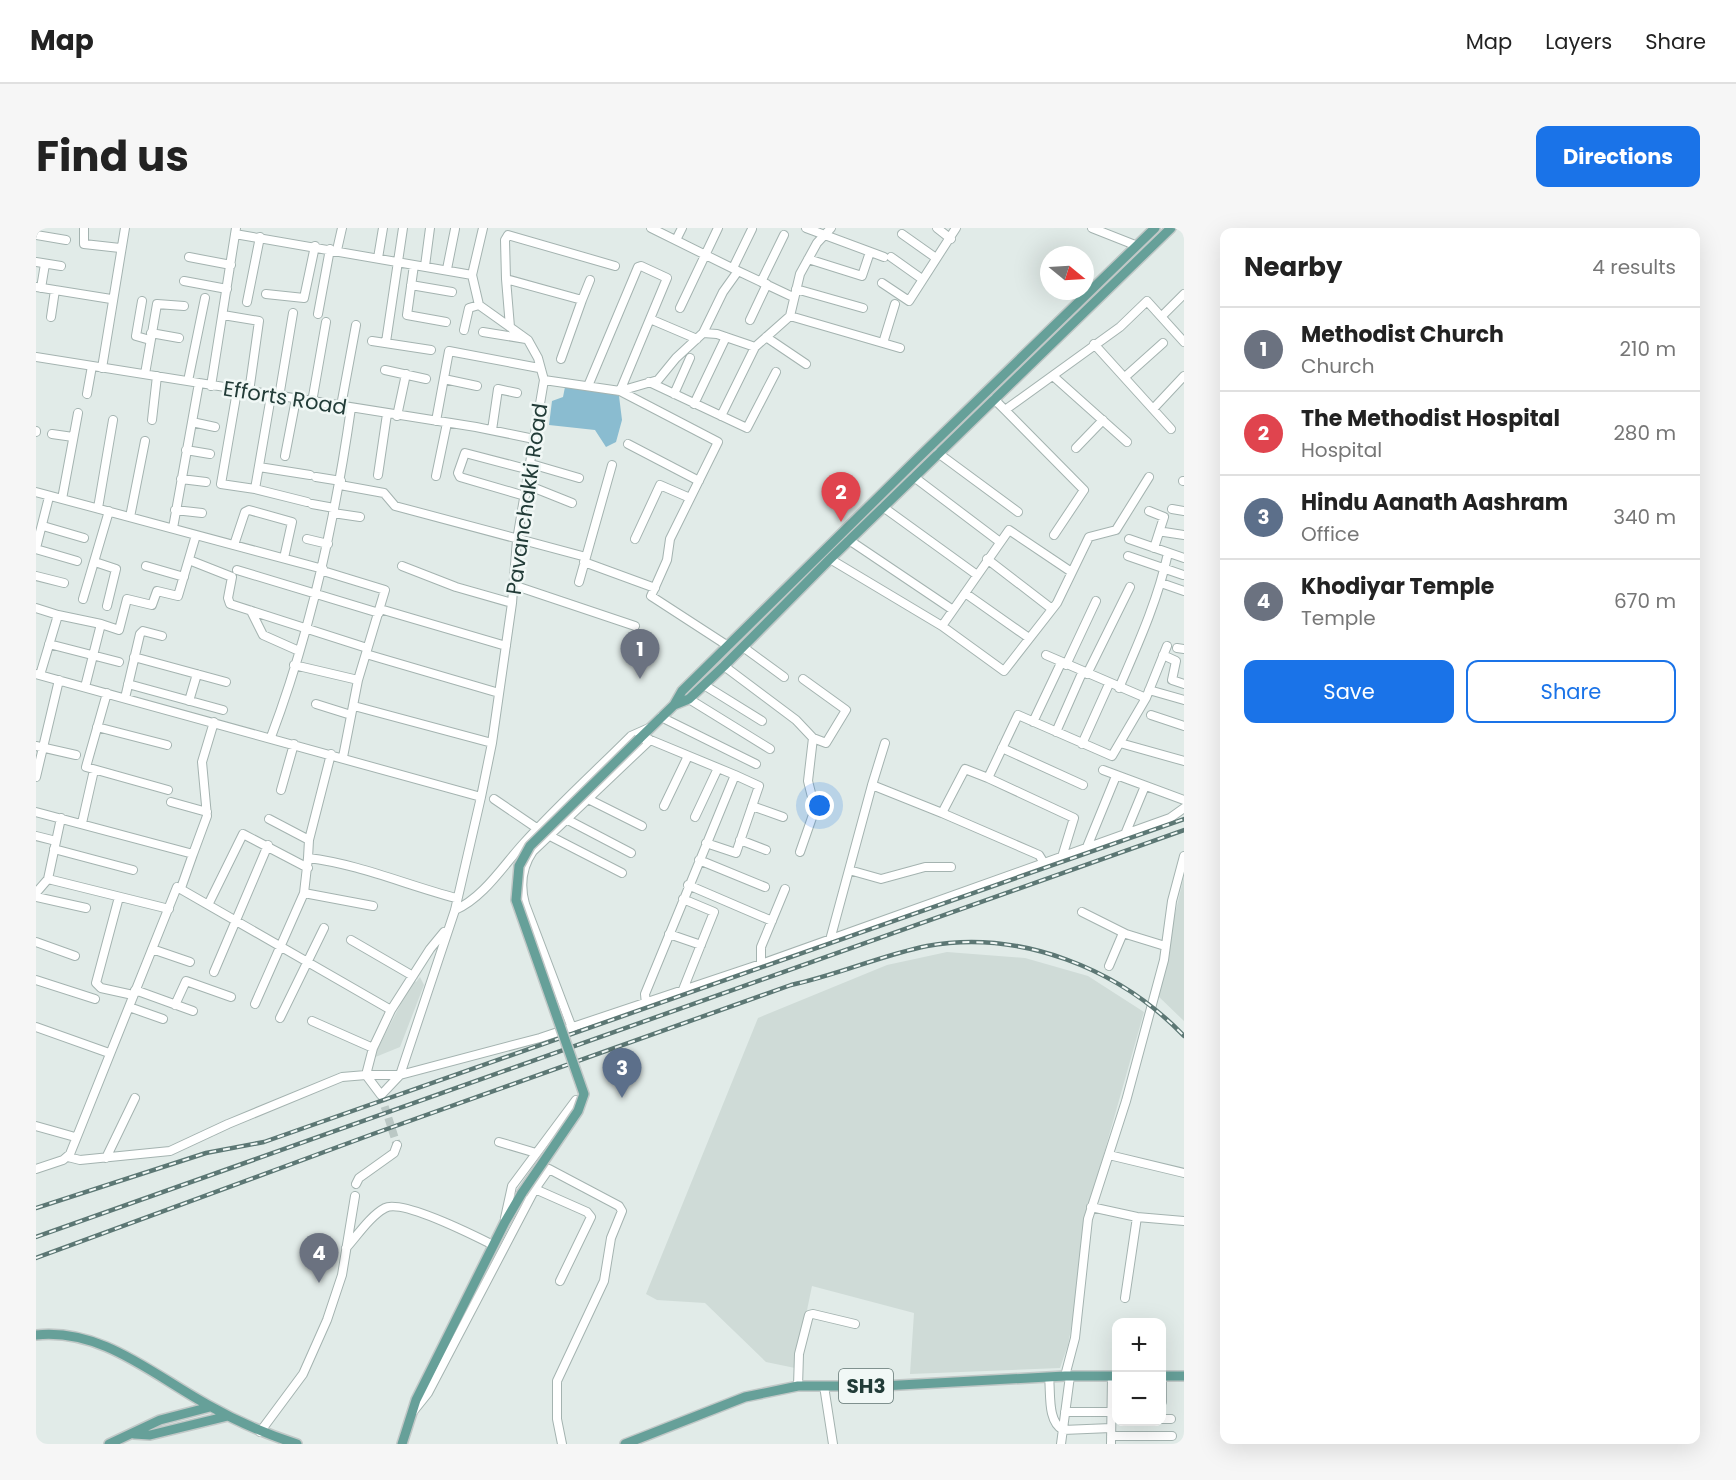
<!DOCTYPE html>
<meta charset="utf-8">
<style>
:root{--surface:#fff;--page:#f6f6f6;--text:#222;--muted:#767676;--line:#e0e0e0;--accent:#1a73e8}
body{margin:0;font-family:Poppins,sans-serif;background:var(--page);color:var(--text)}
.controls{position:absolute;right:18px;bottom:18px;display:grid;overflow:hidden;border-radius:12px;box-shadow:0 6px 24px #0002}
.controls button{width:54px;height:54px;display:grid;place-items:center;padding:0;border:0;border-bottom:2px solid var(--line);background:var(--surface);color:var(--text);font:30px sans-serif}
.compass{position:absolute;left:1004px;top:18px;width:54px;height:54px;border-radius:50%;background:var(--surface);box-shadow:0 6px 24px #0002;rotate:108deg}
.you{position:absolute;left:784px;top:578px;width:21px;height:21px;margin:-15px;border:4px solid #fff;border-radius:50%;background:#1a73e8;box-shadow:0 0 0 9px #1a73e833}
.badge{display:grid;place-items:center;width:39px;height:39px;border-radius:50%;background:var(--accent);color:#fff;font-size:20px;font-weight:700}
.pin{position:absolute;translate:-50% -50px;filter:drop-shadow(0 2px 3px #0008)}
.pin::after{content:'';position:absolute;top:32px;width:21px;height:18px;background:inherit;clip-path:polygon(0 0,100% 0,50% 100%)}
.list{margin:0;padding:0;list-style:none}
h2{display:flex;justify-content:space-between;align-items:center;height:78px;margin:0;padding:0 24px;font-size:26px}
h2 small{font-size:20px;font-weight:400;color:var(--muted)}
.list li{display:grid;grid-template-columns:39px 1fr auto;gap:18px;align-items:center;box-sizing:border-box;height:84px;padding:0 24px;border-top:2px solid var(--line)}
.list b{display:block;font-size:22px;white-space:nowrap}
.list p{margin:0;font-size:20px;white-space:nowrap;color:var(--muted)}
.list em{font-size:20px;font-style:normal;color:var(--muted)}
.actions{display:flex;gap:12px;padding:18px 24px}
.actions a{flex:1;padding:14px 0;border:2px solid var(--accent);border-radius:12px;text-align:center;font-size:21px;color:var(--accent)}
.actions .main{background:var(--accent);color:#fff}
.map{position:relative;flex:none;width:1148px;height:1216px;overflow:hidden;border-radius:12px}
header{display:flex;align-items:center;gap:36px;box-sizing:border-box;height:84px;padding:0 30px;background:var(--surface);border-bottom:2px solid var(--line)}
header strong{font-size:28px}
nav{display:flex;gap:33px;margin-inline-start:auto;font-size:21px}
.intro{display:flex;align-items:center;justify-content:space-between;box-sizing:border-box;height:144px;padding:0 36px}
h1{margin:0;font-size:42px}
.button{padding:15px 27px;border-radius:12px;background:var(--accent);color:#fff;font-size:21px;font-weight:700}
main{display:flex;gap:36px;padding:0 36px}
aside{flex:1;background:var(--surface);border-radius:12px;box-shadow:0 6px 24px #0002}
.map>svg:first-child{display:block}
</style>
<header>
<strong>Map</strong>
<nav><a>Map</a><a>Layers</a><a>Share</a></nav>
</header>
<div class="intro"><h1>Find us</h1><a class="button">Directions</a></div>
<main>
<div class="map">
<svg width="1148" height="1216" viewBox="0 0 1148 1216">
<rect width="100%" height="100%" fill="#e1ebe8"/>
<path fill="#cfdbd7" d="M 1148,648 L 1148,793 L 1120,766 Z
M 911,724 L 989,730 L 1052,748 L 1108,784 L 1050,989 L 1041,1069 L 1032,1117 L 1024,1140 L 874,1146 L 878,1085 L 776,1058 L 759,1140 L 730,1134 L 669,1075 L 621,1072 L 610,1066 L 722,790 L 851,737 Z
M 384,749 L 388,757 L 364,819 L 337,830 L 377,752 L 380,754 Z"/>
<path fill="#8abcd0" d="M 529,159 L 570,163 L 583,168 L 586,192 L 580,214 L 570,219 L 559,202 L 513,197 L 516,173 L 527,169 Z"/>
<g fill="none" stroke-linecap="round" stroke-linejoin="round">
<path stroke="#bbc8c5" stroke-width="8" stroke-dasharray="8 4" stroke-linecap="butt" d="M 345,867 L 361,917"/>
<g stroke="#a4b3b0" stroke-width="10">
<path id="minor" d="M 48,0 L 48,16 L 84,20
M 615,0 L 702,43
M 770,0 L 848,29
M 901,0 L 915,11
M 1056,0 L 1099,17
M 199,6 L 436,47
M 866,6 L 900,30
M 0,7 L 30,12
M 640,12 L 646,0
M 301,22 L 306,0
M 153,29 L 195,37
M 855,29 L 886,51
M 342,30 L 347,0
M 772,31 L 826,48 L 834,24
M 0,34 L 25,38
M 378,37 L 371,87 L 410,94
M 389,38 L 394,0
M 697,40 L 716,1
M 411,41 L 419,1
M 470,51 L 469,12 L 472,7 L 579,38
M 148,53 L 191,61
M 725,54 L 748,7
M 846,55 L 873,73 L 920,0
M 375,57 L 416,64
M 0,59 L 75,71
M 5,60 L 9,36
M 760,61 L 827,80
M 230,66 L 268,70 L 279,18
M 546,72 L 554,52
M 106,73 L 100,108 L 114,112
M 211,74 L 224,9
M 644,80 L 682,0
M 282,86 L 294,21
M 187,87 L 223,93 L 213,164
M 754,88 L 864,120
M 1126,88 L 1148,66
M 15,89 L 19,62
M 614,91 L 661,111
M 714,92 L 731,56
M 474,99 L 470,51 L 546,72 L 525,131
M 428,102 L 433,80 L 443,77
M 447,104 L 490,111
M 115,105 L 143,110
M 667,105 L 687,64 L 702,43 L 757,69
M 730,109 L 770,136
M 336,113 L 395,122
M 350,114 L 367,0
M 847,115 L 859,76
M 1058,116 L 1135,201
M 0,129 L 440,199 L 498,211
M 66,140 L 89,0
M 349,142 L 390,151
M 109,146 L 121,76 L 148,78
M 1017,148 L 1091,214
M 1089,149 L 1127,115
M 408,151 L 441,158
M 508,152 L 584,163 L 622,152 L 640,130 L 667,105 L 681,106 L 719,119 L 754,88 L 764,46 L 781,15 L 795,0
M 152,153 L 169,70
M 613,154 L 711,200 L 740,144
M 175,158 L 200,0
M 552,158 L 602,39 L 605,38 L 631,50 L 584,163 L 682,214 L 634,311 L 631,332 L 615,368 L 692,418
M 201,163 L 185,256 L 219,261 L 235,168
M 51,166 L 56,138
M 638,166 L 654,130
M 243,169 L 257,85
M 958,171 L 969,182 L 1084,99 L 1111,73 L 1148,114
M 276,174 L 290,94
M 658,176 L 690,109
M 305,178 L 320,97
M 1117,181 L 1148,148
M 969,182 L 1048,262 L 1018,307
M 361,188 L 370,146
M 685,188 L 719,119
M 116,192 L 121,148
M 400,193 L 413,123 L 503,140
M 156,194 L 179,199
M 456,202 L 462,161 L 481,165
M 0,204 L 0,203
M 16,206 L 37,209
M 592,216 L 663,253
M 1040,220 L 1067,192
M 150,222 L 174,226
M 902,225 L 982,284
M 249,228 L 260,171
M 495,236 L 543,250
M 223,239 L 274,247
M 342,247 L 351,186
M 400,248 L 411,195
M 280,249 L 305,253
M 878,249 L 964,314
M 145,251 L 170,254
M 1147,253 L 1148,253
M 304,257 L 348,265 L 359,278 L 550,329
M 491,257 L 536,275
M 219,261 L 271,274
M 0,264 L 287,341
M 489,268 L 424,249 L 422,245 L 429,225 L 494,242
M 26,271 L 42,185
M 276,276 L 298,280
M 847,279 L 941,347
M 62,280 L 77,192
M 1136,281 L 1148,283
M 139,282 L 166,285
M 1113,283 L 1128,289 L 1118,320
M 297,285 L 324,289
M 94,289 L 109,213
M 7,298 L 48,310
M 137,300 L 163,155
M 1128,304 L 1148,307
M 271,311 L 292,316
M 599,311 L 624,257 L 654,270
M 1093,311 L 1148,330
M 813,312 L 917,382
M 198,317 L 209,284 L 213,282 L 256,294 L 248,330
M 0,320 L 13,269
M 0,321 L 41,333
M 1092,328 L 1147,347
M 794,331 L 906,398 L 968,443 L 1021,375 L 1053,309 L 1080,302 L 1113,249
M 951,331 L 1016,381
M 153,332 L 196,349 L 192,370 L 194,376 L 331,420
M 59,334 L 80,341 L 71,378
M 548,334 L 619,360
M 110,338 L 148,349
M 366,338 L 420,359 L 476,375
M 201,342 L 343,385
M 287,343 L 349,362 L 322,452 L 307,529
M 0,348 L 28,355
M 543,354 L 576,237
M 1125,355 L 1148,363
M 477,357 L 599,398
M 929,365 L 993,410
M 47,371 L 73,283
M 0,380 L 22,387 L 4,447
M 344,381 L 470,418
M 215,383 L 227,407 L 263,423
M 22,387 L 65,396
M 906,398 L 973,302 L 1034,343
M 13,416 L 83,434
M 707,419 L 748,449
M 1141,420 L 1148,421
M 330,426 L 463,465
M 1010,427 L 1110,470
M 1127,427 L 1140,433 L 1136,452 L 1148,456
M 98,429 L 190,454
M 258,437 L 322,452
M 1030,437 L 1060,373
M 688,438 L 760,492 L 777,510 L 790,515 L 810,482 L 767,451
M 0,446 L 445,569 L 419,682 L 364,847
M 1051,446 L 1094,359
M 92,456 L 187,482
M 668,457 L 726,493
M 49,459 L 65,396 L 83,402 L 91,371 L 116,377 L 121,363 L 142,368 L 160,307
M 1083,460 C 1102,416 1122,372 1132,325
M 1113,462 L 1148,472
M 71,465 L 50,539 L 132,562
M 89,470 L 104,406 L 107,403 L 126,408
M 653,471 L 734,521
M 153,473 L 161,446
M 280,476 L 315,487
M 318,478 L 456,515
M 1115,487 L 1148,498
M 625,489 L 720,536
M 997,494 L 1025,435
M 61,499 L 131,517
M 1020,504 L 1046,445
M 235,509 C 275,403 299,292 315,180
M 1084,515 L 1148,533
M 1046,516 L 1073,456
M 0,518 L 40,527
M 966,520 L 1047,557
M 295,526 L 273,612 L 272,630 C 323,636 370,657 420,670
M 1067,542 L 1148,572
M 0,549 L 23,452
M 952,550 L 1038,590 L 1026,629
M 836,557 L 849,515
M 245,562 L 258,516
M 445,569 L 456,515 L 476,375 L 481,312 L 508,152 L 502,130 L 492,112 L 443,77 L 436,47 L 447,0
M 458,571 L 502,601
M 552,571 L 606,598
M 135,574 L 171,584
M 628,578 L 652,528
M 716,578 L 747,589
M 0,584 L 157,626 L 145,660
M 906,585 L 1003,627 L 1008,635
M 659,589 L 682,540
M 233,591 L 273,612
M 530,591 L 595,625
M 46,595 L 58,542
M 1090,604 L 1109,558
M 512,607 L 586,645
M 0,608 L 20,613
M 704,612 L 730,622
M 670,615 L 700,625 L 723,558 L 699,547
M 1051,619 L 1080,548
M 18,621 L 97,642
M 764,624 L 779,581 L 772,553 L 777,510
M 157,626 L 171,588 L 166,534 L 178,494
M 663,632 L 729,659
M 813,642 L 845,651 L 889,639 L 915,639
M 12,651 L 133,681
M 652,657 L 736,693
M 0,665 L 12,651 L 25,590
M 268,665 L 337,678
M 0,669 L 50,680
M 83,669 L 60,755 L 65,760 L 97,767
M 173,675 L 207,606 L 272,640
M 419,682 C 447,670 467,638 487,616 C 521,578 559,544 595,508 L 613,500
M 1046,684 L 1090,706 L 1129,718
M 633,706 L 665,717
M 315,712 L 377,748
M 794,712 L 836,557 L 906,585 L 929,541 L 952,550 L 982,487 L 1076,528 L 1110,470 L 1131,418
M 0,714 L 39,728
M 116,721 L 154,734
M 725,736 L 725,719 L 749,661
M 1073,738 L 1087,705
M 178,744 L 232,617
M 0,752 L 59,771
M 99,762 L 157,783
M 646,764 L 678,684 L 647,671
M 219,776 L 268,665 L 272,630
M 610,776 L 609,766 L 699,547 L 612,511
M 139,777 L 150,753 L 195,769
M 93,779 L 127,791
M 355,782 L 337,820 L 330,847 L 364,847 L 504,810 L 725,736 L 1134,590 L 1148,580
M 244,790 L 288,700
M 276,793 L 337,820
M 0,799 L 73,825
M 536,800 L 489,676 C 484,658 486,639 497,623 L 614,512
M 0,898 L 39,909
M 463,914 L 500,925
M 1073,927 L 1148,945
M 32,929 L 44,932 L 134,923 L 192,896 L 306,849 L 330,847 L 345,867 L 364,847
M 70,930 L 99,870
M 0,941 L 27,932 L 34,926 L 141,659 L 355,782 L 394,721 L 408,704
M 320,956 L 323,950 L 358,925 L 361,917
M 499,961 L 551,984 L 555,989 L 524,1053
M 1055,979 L 1101,989 L 1148,993
M 469,990 L 476,958 L 540,872
M 310,1020 C 321,1008 334,988 349,980 C 366,971 439,1008 457,1017
M 1089,1070 L 1101,989
M 1029,1148 L 1039,1110 L 1052,991 L 1090,873 L 1128,732 L 1136,673 L 1148,628
M 1013,1149 C 1015,1166 1011,1193 1027,1202 L 1075,1200
M 762,1158 L 763,1126 L 773,1087 L 777,1086 L 819,1096
M 788,1158 L 797,1216
M 1126,1174 L 1126,1148
M 1029,1184 L 1075,1184
M 376,1185 L 392,1165 L 499,961 L 513,941 L 583,978 L 586,983 L 575,1010 L 568,1053 L 521,1153 L 521,1191 L 526,1216
M 1126,1191 L 1135,1191
M 224,1204 L 267,1146 L 291,1092 L 306,1047 L 319,968
M 1075,1208 L 1136,1208
M 1025,1216 L 1034,1148
M 1075,1216 L 1076,1148"/>
</g>
<g stroke="#c1c8c7" stroke-width="12">
<path id="major" d="M 638,477 L 653,471 L 688,438 L 794,331 L 1135,0
M 603,511 L 638,477 L 646,463 L 882,230 L 1119,0
M 0,1107 C 66,1100 117,1147 172,1177 C 200,1193 230,1206 261,1216
M 1126,1148 L 1148,1148
M 98,1206 L 114,1207 L 192,1188
M 73,1216 L 124,1192 L 174,1179
M 366,1216 L 380,1172 L 469,994 L 486,965
M 589,1216 L 709,1169 L 762,1158 L 846,1158 L 1029,1148 L 1080,1148"/>
</g>
<use href="#minor" stroke="#fff" stroke-width="8"/>
<use href="#major" stroke="#66a099" stroke-width="9"/>
<g stroke="#5c7774" stroke-width="4.5">
<path id="rail" d="M 0,980 L 170,925 L 228,914 L 1148,591
M 0,1009 L 1148,602
M 0,1030 L 337,906 L 755,757 C 802,747 846,727 891,718 C 984,701 1084,741 1148,808"/>
</g>
<use href="#rail" stroke="#f1f8f6" stroke-width="2" stroke-dasharray="7" stroke-linecap="butt"/>
<g stroke="#c1c8c7" stroke-width="12" stroke-linecap="butt">
<path id="major-bridge" d="M 486,965 L 542,883 L 548,866 L 480,672 L 483,638 L 494,618 L 603,511"/>
</g>
<use href="#major-bridge" stroke="#66a099" stroke-width="9"/>
</g>
<g text-anchor="middle" stroke-width="5" stroke-linejoin="round" paint-order="stroke">
<rect fill="#f1f8f6" stroke="#607471" stroke-width="1.5" x="803" y="1141" width="54" height="34" rx="4.5"/>
<g font-size="20" font-weight="bold" fill="#223c38">
<text x="830" y="1165">SH3</text>
</g>
<g font-size="21" fill="#223c38" stroke="#f1f8f6">
<text transform="translate(249 170) rotate(9)" y="7">Efforts Road</text>
<text transform="translate(491 271) rotate(-82)" y="7">Pavanchakki Road</text>
</g>
</g>
</svg>
<div class="controls">
<button>+</button>
<button>−</button>
</div>
<svg class="compass" viewBox="-18 -18 36 36"><path d="M0-13l5 13h-10z" fill="#e53935"/><path d="M0 13l5-13h-10z" fill="#767676"/></svg>
<div class="you"></div>
<div class="pin badge" style="left:604px;top:451px;background:#6b7280">1</div>
<div class="pin badge" style="left:805px;top:294px;background:#e0444e">2</div>
<div class="pin badge" style="left:586px;top:870px;background:#5c6f8a">3</div>
<div class="pin badge" style="left:283px;top:1055px;background:#6b7280">4</div>
</div>
<aside>
<h2>Nearby<small>4 results</small></h2>
<ul class="list">
<li><span class="badge" style="background:#6b7280">1</span><div><b>Methodist Church</b><p>Church</p></div><em>210 m</em></li>
<li><span class="badge" style="background:#e0444e">2</span><div><b>The Methodist Hospital</b><p>Hospital</p></div><em>280 m</em></li>
<li><span class="badge" style="background:#5c6f8a">3</span><div><b>Hindu Aanath Aashram</b><p>Office</p></div><em>340 m</em></li>
<li><span class="badge" style="background:#6b7280">4</span><div><b>Khodiyar Temple</b><p>Temple</p></div><em>670 m</em></li>
</ul>
<div class="actions"><a class="main">Save</a><a>Share</a></div>
</aside>
</main>
